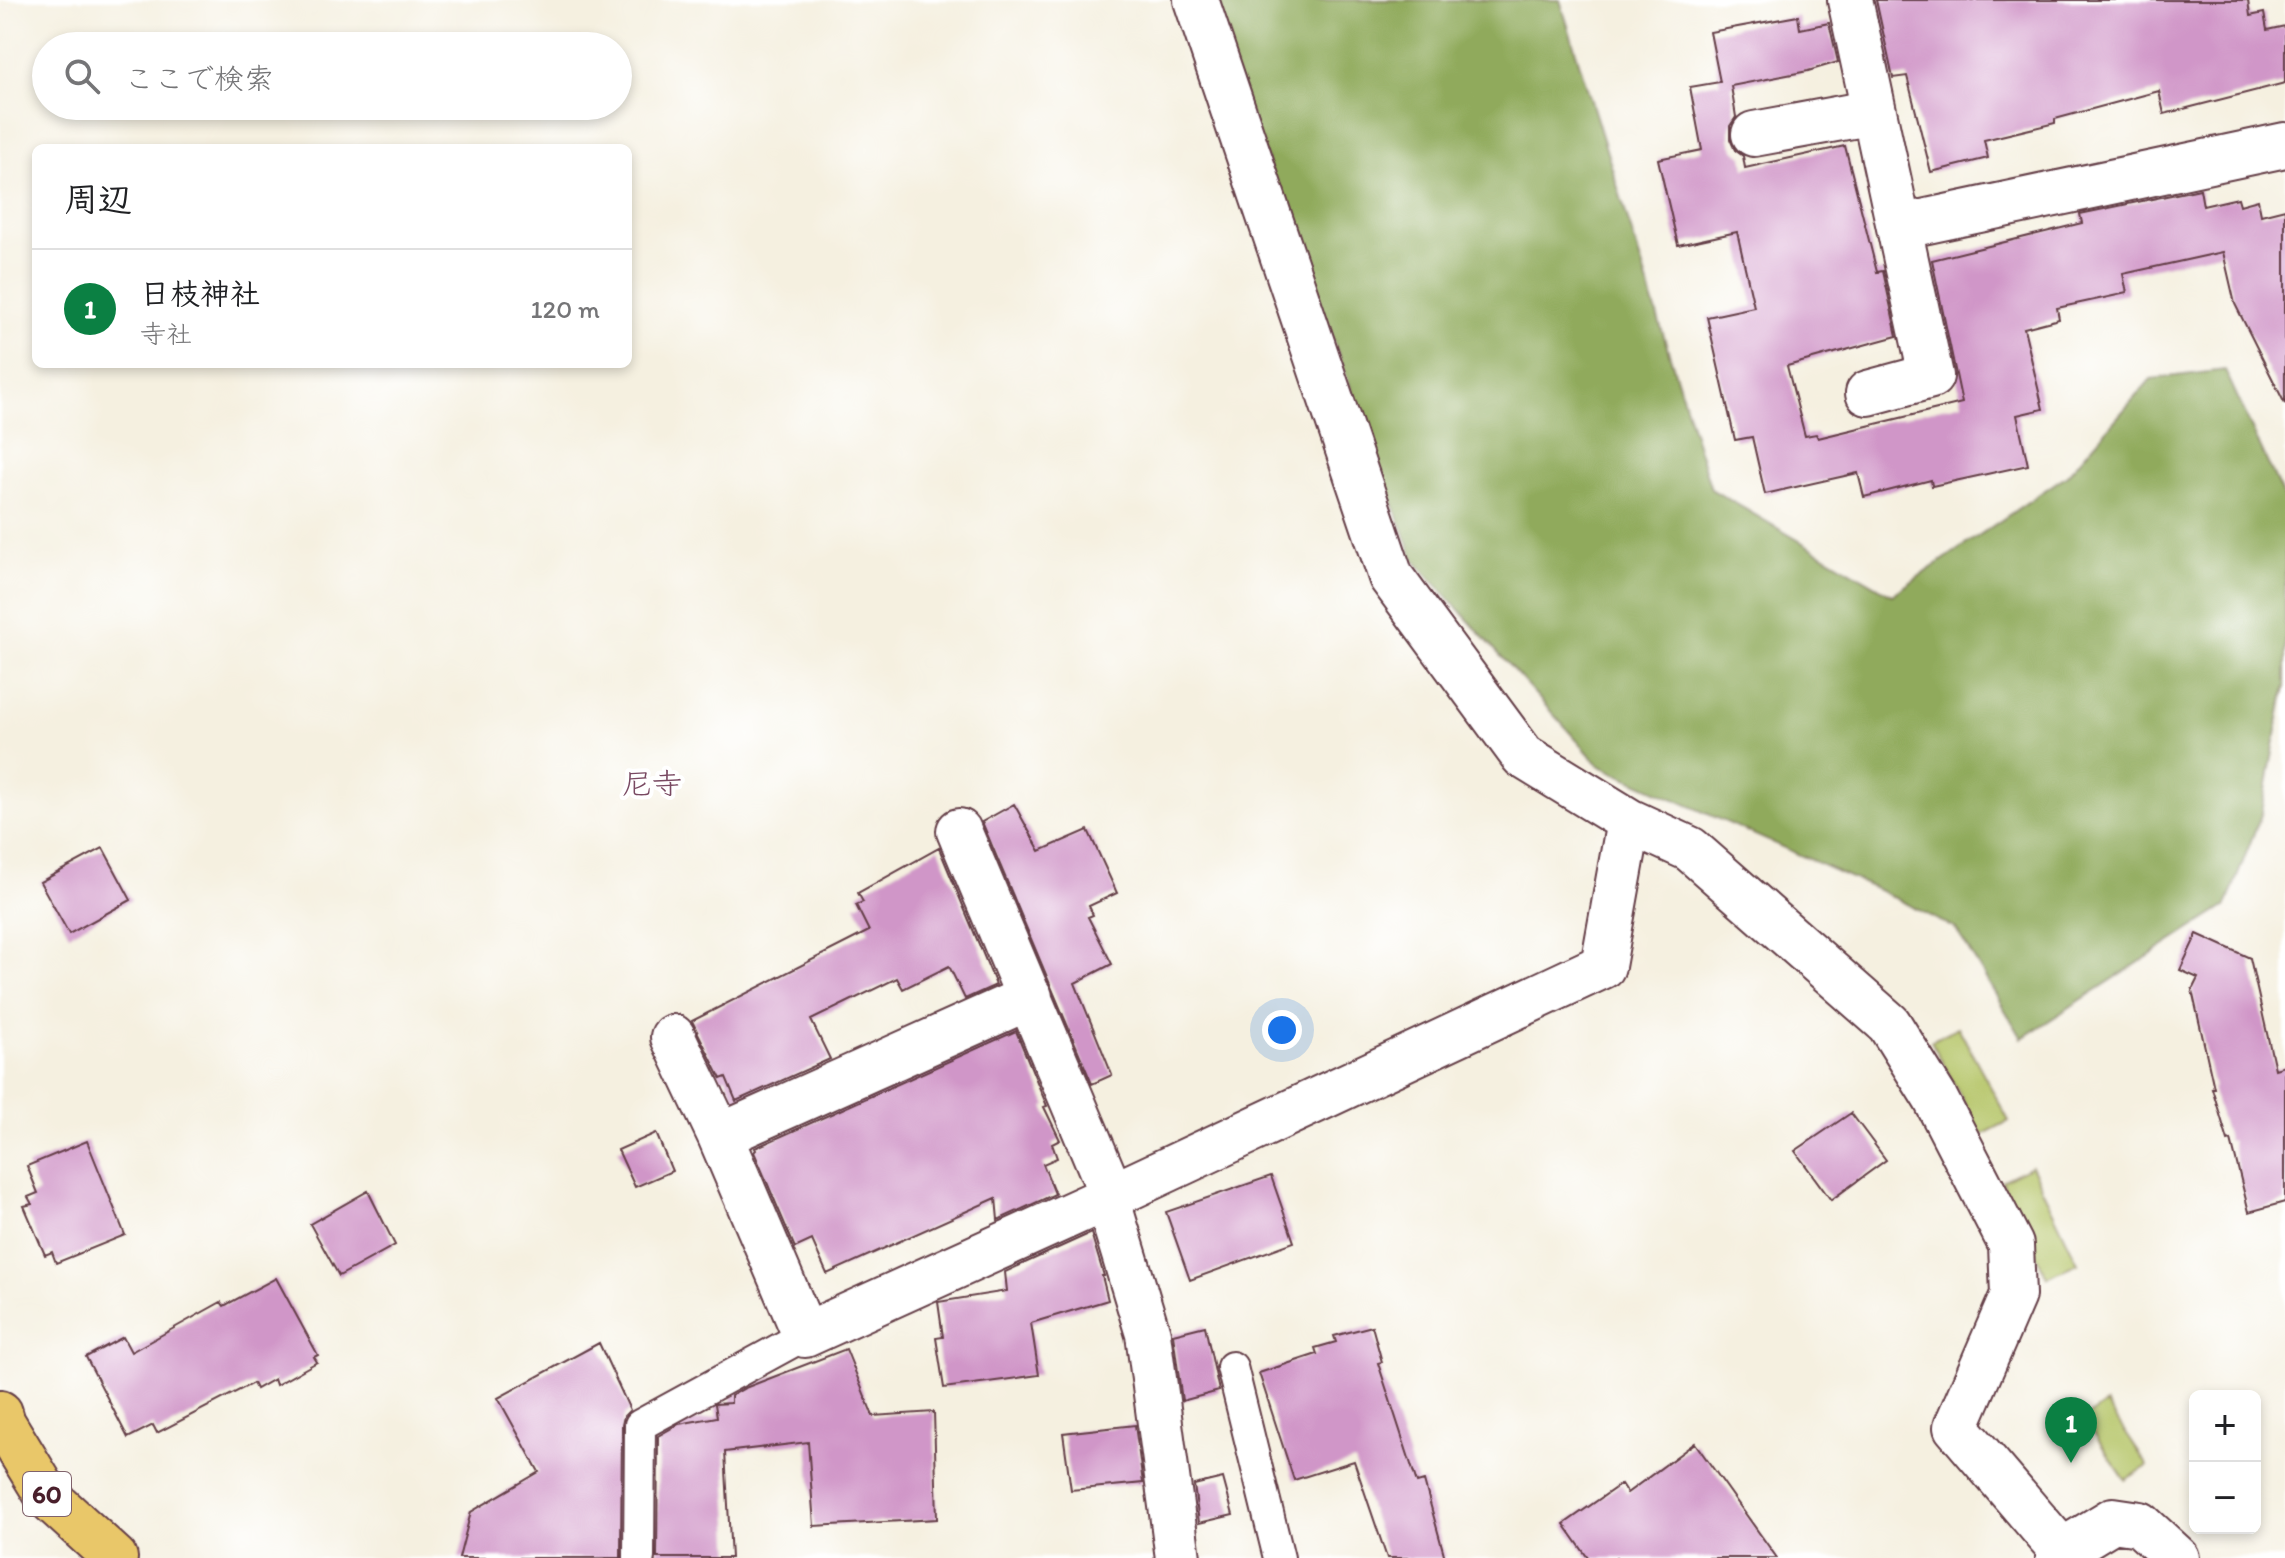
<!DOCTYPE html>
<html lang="ja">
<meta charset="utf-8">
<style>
:root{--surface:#fff;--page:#f6f6f6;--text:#202124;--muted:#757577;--line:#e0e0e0;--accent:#0b8043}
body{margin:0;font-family:Itim,"Klee One",sans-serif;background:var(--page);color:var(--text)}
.controls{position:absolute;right:24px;bottom:24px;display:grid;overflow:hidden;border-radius:12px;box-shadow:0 4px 12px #0003}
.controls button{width:72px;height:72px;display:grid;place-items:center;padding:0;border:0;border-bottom:2px solid var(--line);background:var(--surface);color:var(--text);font:40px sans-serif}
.you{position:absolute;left:1282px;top:1030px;width:28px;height:28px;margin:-20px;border:6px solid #fff;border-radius:50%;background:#1a73e8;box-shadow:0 0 0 12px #1a73e833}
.badge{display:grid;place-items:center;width:52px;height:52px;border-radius:50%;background:var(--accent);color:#fff;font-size:26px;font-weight:700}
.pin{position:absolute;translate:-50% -66px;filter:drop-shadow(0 2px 4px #0008)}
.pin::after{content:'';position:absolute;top:42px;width:28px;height:24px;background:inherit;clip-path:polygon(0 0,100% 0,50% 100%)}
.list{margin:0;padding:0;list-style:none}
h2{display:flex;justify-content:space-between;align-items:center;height:104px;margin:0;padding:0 32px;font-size:34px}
h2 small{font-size:26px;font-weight:400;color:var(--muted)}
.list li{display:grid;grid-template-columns:52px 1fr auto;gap:24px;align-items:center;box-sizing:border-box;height:120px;padding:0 32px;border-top:2px solid var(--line)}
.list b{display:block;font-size:30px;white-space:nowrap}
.list p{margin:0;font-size:26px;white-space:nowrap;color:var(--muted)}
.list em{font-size:26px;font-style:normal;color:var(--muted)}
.icon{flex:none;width:44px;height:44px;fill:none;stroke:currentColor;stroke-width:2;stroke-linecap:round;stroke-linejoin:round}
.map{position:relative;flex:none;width:2285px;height:1558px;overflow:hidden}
.search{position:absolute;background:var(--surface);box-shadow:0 4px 12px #0003;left:32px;top:32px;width:600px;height:88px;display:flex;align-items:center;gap:20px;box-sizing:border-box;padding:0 28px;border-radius:44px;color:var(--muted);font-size:30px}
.panel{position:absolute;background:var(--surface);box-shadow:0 4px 12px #0003;left:32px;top:144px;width:600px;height:224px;border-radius:12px}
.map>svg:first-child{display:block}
</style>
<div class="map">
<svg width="2285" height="1558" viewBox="0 0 2285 1558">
<rect width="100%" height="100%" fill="#fff"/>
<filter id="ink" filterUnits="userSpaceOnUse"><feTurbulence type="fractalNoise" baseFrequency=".0125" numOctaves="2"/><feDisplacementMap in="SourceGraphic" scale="16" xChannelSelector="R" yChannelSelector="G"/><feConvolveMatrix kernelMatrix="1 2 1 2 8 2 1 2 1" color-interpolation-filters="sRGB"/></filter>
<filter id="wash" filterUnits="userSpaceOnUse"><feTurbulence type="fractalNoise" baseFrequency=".006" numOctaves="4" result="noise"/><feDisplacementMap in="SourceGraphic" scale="32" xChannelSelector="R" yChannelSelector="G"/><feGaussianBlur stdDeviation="1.8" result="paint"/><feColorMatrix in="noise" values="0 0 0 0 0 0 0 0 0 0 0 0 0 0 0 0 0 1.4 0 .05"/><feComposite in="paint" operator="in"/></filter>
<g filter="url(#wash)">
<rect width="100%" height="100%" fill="#f5f0e0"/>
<path fill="#b5c568" stroke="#80724a" stroke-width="2" d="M 1958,1027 L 2009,1121 L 1982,1135 L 1931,1041 Z
M 2031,1166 L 2078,1263 L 2047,1277 L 2001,1181 Z
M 2106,1404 L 2148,1466 L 2125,1480 L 2084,1419 Z"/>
<path fill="#90aa5c" stroke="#6d6444" stroke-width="2" d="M 1208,0 L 1560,0 L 1711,489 L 1892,595 L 2067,475 L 2151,379 L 2225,370 L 2285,501 L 2285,686 L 2262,812 L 2226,906 L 2022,1038 L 1956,929 L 1885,893 L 1600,766 L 1414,560 Z"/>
<g id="blocks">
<path fill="#d096c8" d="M 1876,0 L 2248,0 L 2250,16 L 2264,13 L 2267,30 L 2285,26 L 2285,83 L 2164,114 L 2159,91 L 2055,119 L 2055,123 L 1984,140 L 1988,158 L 1931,172 L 1907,76 L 1893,78 Z
M 1798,16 L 1800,29 L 1829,23 L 1838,62 L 1808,71 L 1731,86 L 1736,117 L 1730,126 L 1730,139 L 1735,150 L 1743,156 L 1745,168 L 1845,146 L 1877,272 L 1883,271 L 1897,336 L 1787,366 L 1805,436 L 1816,434 L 1818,438 L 1962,403 L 1932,260 L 2082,223 L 2080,214 L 2200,189 L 2203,206 L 2238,198 L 2240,205 L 2258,200 L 2261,215 L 2285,209 L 2285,404 L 2235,304 L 2223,252 L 2123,274 L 2127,293 L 2057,308 L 2059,319 L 2024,328 L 2043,409 L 2017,415 L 2028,465 L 1932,486 L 1931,480 L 1864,497 L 1858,473 L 1765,494 L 1752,437 L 1735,440 L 1707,317 L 1754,307 L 1737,232 L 1678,245 L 1658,159 L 1702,150 L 1690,87 L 1720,82 L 1710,32 Z
M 1014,804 L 1040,851 L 1088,830 L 1117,893 L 1089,906 L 1093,915 L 1088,917 L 1112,964 L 1075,983 L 1112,1075 L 1092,1084 L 982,822 Z
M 103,848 L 131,900 L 69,934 L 40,882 Z
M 939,848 L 996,985 L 965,999 L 949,966 L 903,989 L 897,978 L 811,1020 L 830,1059 L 736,1101 L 726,1077 L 721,1079 L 692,1021 L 869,931 L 856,905 L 863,902 L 858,893 Z
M 2197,934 L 2250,958 L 2275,1069 L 2285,1066 L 2285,1202 L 2249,1212 L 2231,1140 L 2228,1141 L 2212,1088 L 2214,1088 L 2192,990 L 2198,978 L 2180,970 Z
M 1016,1031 L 1047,1106 L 1044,1107 L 1060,1140 L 1052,1144 L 1057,1158 L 1043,1164 L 1055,1194 L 998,1220 L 996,1198 L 827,1274 L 812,1240 L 795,1248 L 754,1152 L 756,1150 L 755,1148 Z
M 1851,1113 L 1886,1160 L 1831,1200 L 1795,1151 Z
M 656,1133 L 672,1171 L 635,1187 L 618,1150 Z
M 87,1141 L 125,1235 L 56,1263 L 52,1252 L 45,1255 L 24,1206 L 32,1204 L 28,1197 L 38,1193 L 27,1166 Z
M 1271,1176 L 1294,1242 L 1190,1280 L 1166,1212 Z
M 368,1191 L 395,1245 L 339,1276 L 310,1224 Z
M 1091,1233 L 1104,1276 L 1102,1276 L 1108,1300 L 1031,1323 L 1039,1375 L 944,1388 L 936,1338 L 943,1337 L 938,1302 L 1007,1291 L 1005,1272 Z
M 276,1278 L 318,1355 L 314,1357 L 317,1362 L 276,1385 L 274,1379 L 256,1389 L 253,1383 L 157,1433 L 153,1425 L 128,1438 L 86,1357 L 123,1337 L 131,1352 L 221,1302 L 224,1306 Z
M 1205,1326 L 1219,1391 L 1182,1401 L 1173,1334 Z
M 1372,1326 L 1382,1362 L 1378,1363 L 1417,1483 L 1424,1481 L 1445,1558 L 1387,1558 L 1354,1461 L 1294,1480 L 1259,1373 L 1317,1354 L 1315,1348 L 1336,1342 L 1334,1336 Z
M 599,1343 L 630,1410 L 624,1416 L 622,1425 L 621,1558 L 459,1558 L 471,1512 L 539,1472 L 498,1398 Z
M 846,1349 L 873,1416 L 934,1412 L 937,1519 L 814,1526 L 808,1442 L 725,1452 L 731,1558 L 657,1558 L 658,1436 L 679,1424 L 717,1417 L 715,1404 L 731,1403 L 731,1396 L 745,1388 Z
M 1135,1425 L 1143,1483 L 1071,1490 L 1063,1433 Z
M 1695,1443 L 1777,1558 L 1588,1558 L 1564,1524 L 1621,1484 L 1627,1493 Z
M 1223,1478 L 1233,1515 L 1199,1523 L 1194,1485 Z"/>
</g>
</g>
<g filter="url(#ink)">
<use href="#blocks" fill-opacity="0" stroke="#643e46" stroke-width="2"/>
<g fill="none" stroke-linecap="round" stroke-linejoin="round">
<g stroke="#643e46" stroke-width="34">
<path id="lane" d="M 1232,1367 L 1279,1558
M 639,1558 L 640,1425 L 805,1335"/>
</g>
<g stroke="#643e46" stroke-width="48">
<path id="street" d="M 1196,0 L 1391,577 L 1523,756 L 1629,821 L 1690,849 L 1889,1024 L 1935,1098 L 2011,1245 L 2013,1295 L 1956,1427 L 2062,1551
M 1850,0 L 1931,376 L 1868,393
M 1754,134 L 1874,112
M 1899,227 L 2285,145
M 959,831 L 1106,1181 L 1107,1198 L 1148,1334 L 1178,1558
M 673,1037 L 720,1136 L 805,1335 L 1107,1198 L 1603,966 L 1629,821
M 720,1136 L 1030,997
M 2058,1558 L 2062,1551 L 2113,1520 L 2140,1524 L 2177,1558"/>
</g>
<g stroke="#643e46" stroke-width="48">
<path id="primary" d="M 0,1413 L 3,1423 L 48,1497 L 115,1558"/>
</g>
<use href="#lane" stroke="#fff" stroke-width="30"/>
<use href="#street" stroke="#fff" stroke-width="44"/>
<use href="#primary" stroke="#e9c769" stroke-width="44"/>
</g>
</g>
<g text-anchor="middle" stroke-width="8" stroke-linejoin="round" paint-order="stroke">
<rect fill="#fff" stroke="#80626b" stroke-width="2" x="23" y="1472" width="48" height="44" rx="6"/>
<g font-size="26" font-weight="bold" fill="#4a1f2b">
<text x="47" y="1503">60</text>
</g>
<g font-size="30" fill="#794962" stroke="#fff">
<text x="652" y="794">尼寺</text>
</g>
</g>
</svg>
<div class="controls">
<button>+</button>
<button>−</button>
</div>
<div class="you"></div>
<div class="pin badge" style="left:2071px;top:1463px">1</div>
<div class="search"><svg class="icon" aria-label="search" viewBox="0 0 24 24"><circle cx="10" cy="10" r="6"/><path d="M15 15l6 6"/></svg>ここで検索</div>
<section class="panel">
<h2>周辺<small></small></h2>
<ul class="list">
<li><span class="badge">1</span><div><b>日枝神社</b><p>寺社</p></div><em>120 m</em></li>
</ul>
</section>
</div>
